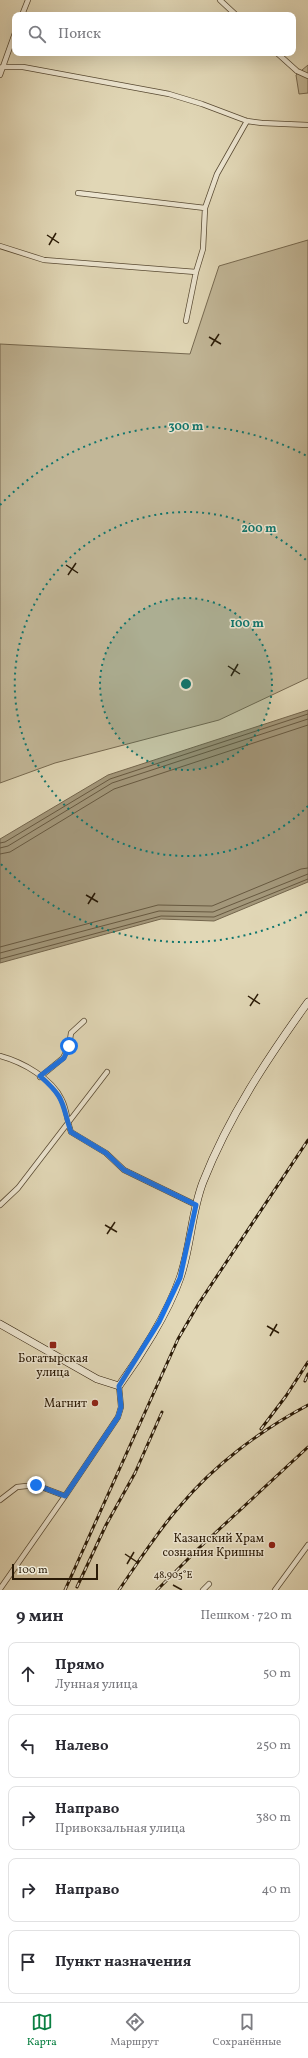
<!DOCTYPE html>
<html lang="ru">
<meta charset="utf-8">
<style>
:root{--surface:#fff;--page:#f7f7f7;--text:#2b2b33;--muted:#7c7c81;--line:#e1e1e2;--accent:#0b8043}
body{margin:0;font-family:Vollkorn,serif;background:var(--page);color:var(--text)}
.scale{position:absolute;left:12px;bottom:10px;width:86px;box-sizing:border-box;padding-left:4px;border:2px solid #2b1b07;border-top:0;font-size:11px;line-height:14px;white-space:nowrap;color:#2b1b07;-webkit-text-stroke:3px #ece5d0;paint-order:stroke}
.stop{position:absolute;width:12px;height:12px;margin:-9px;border:3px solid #1a73e8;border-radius:50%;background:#fff}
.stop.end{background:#1a73e8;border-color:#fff;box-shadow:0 1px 4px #0008}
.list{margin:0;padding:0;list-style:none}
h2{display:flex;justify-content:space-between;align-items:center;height:52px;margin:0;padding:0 16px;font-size:17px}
h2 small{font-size:13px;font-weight:400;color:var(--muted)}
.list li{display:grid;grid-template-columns:26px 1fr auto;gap:12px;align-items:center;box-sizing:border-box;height:64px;margin:0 8px 8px;padding:0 8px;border:1px solid var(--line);border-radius:8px}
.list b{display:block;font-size:15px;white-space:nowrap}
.list p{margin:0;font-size:13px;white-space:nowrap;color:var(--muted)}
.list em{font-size:13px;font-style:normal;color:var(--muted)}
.icon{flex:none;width:22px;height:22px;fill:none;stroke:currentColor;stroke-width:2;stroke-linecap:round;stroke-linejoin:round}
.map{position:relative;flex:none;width:308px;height:1590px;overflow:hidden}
.search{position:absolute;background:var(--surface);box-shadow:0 4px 16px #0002;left:12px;right:12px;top:12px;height:44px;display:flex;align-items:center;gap:10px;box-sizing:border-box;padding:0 14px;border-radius:8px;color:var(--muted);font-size:15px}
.sheet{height:412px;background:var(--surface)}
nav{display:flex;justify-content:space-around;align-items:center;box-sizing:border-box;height:56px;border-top:1px solid var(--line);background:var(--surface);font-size:11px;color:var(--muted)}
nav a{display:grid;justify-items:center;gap:2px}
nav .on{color:var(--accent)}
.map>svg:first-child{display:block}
</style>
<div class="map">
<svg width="308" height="1590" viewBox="0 0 308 1590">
<rect width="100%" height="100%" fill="#e1d7b6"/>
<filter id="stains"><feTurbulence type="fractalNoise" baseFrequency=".005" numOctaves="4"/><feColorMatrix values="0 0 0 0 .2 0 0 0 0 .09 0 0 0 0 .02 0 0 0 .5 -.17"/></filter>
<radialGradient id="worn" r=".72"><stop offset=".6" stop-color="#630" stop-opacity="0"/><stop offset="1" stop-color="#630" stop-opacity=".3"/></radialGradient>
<path fill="#c2b798" stroke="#766950" d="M 308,65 L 308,93 L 299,94 L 296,75 Z
M 308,240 L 308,678 L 219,720 L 55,763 L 0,783 L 0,344 L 190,354 L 219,266 Z"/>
<path fill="#a3977a" stroke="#73654c" d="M 308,710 L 308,882 L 214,921 L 161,919 L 0,963 L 0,839 L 108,775 Z"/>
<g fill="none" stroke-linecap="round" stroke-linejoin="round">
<path stroke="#675940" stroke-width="1" d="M 0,843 L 5,842 L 110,779 L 308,714
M 0,848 L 8,846 L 112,783 L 308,719
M 0,854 L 10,852 L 114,789 L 308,725
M 0,947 L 158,905 L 212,906 L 301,869 L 308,868
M 0,953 L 159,911 L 213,912 L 308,874
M 0,959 L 161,916 L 214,917 L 308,879"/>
<g stroke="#584a33" stroke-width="6">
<path id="minor" d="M 220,0 L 236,15
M 22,15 L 28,0
M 277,53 L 297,71 L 308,76
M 2,67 L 23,67 L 169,94 L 202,104 L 247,121 L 262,123 L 308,125
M 0,75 L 15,33
M 78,193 L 205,208
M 0,246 L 44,260 L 196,272
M 186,321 L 196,272 L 203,249 L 205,208 L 217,174 L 247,121
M 0,1056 C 22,1062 52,1078 62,1100 C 67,1110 67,1121 71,1132 L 106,1153 L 124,1170 L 196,1205
M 40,1077 L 63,1058 L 69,1046 L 71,1033 L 84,1021
M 0,1205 L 18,1188 L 107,1072
M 0,1500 L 17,1487 L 36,1485 L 65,1496
M 0,1589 L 65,1496 L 118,1417 L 121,1407 L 119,1386
M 203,1590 L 209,1584
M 275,1590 L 308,1545"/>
</g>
<g stroke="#2b1b07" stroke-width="8">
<path id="secondary" d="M 0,1324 L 97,1379 L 119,1386 C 140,1357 168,1313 180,1278 C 191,1247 191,1213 203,1182 C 229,1116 267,1059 308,1002"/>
</g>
<use href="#minor" stroke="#ece5d0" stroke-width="4.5"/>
<use href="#secondary" stroke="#ece5d0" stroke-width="7"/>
<g stroke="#2b1b07" stroke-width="3">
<path id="rail" d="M 305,1381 L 308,1374
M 261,1429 L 286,1396 L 308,1362
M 77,1587 L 106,1525 L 135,1473 L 162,1412
M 65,1590 L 178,1339 L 199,1303 L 308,1140
M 119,1590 C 139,1561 157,1532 180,1506 C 214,1465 261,1430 308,1405
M 157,1590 L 199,1548 L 308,1447"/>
</g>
<use href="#rail" stroke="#ece5d0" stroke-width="1.5" stroke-dasharray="4.5" stroke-linecap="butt"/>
</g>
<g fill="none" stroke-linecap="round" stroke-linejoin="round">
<path stroke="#1a73e8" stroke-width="5" d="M 36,1485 L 65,1496 L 118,1417 L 121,1407 L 119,1386 L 159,1322 L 180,1278 L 196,1205 L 124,1170 L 106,1153 L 71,1132 C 61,1102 66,1099 40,1076 L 64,1058 L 69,1046"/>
</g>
<path fill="none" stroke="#2b1b07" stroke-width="1.5" d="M 47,235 L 59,243M 49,245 L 56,233M 209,337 L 221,344M 211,346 L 219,334M 66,565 L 78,573M 68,575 L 76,563M 228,666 L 240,674M 231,676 L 238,664M 86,895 L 98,902M 88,904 L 95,893M 248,996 L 260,1004M 250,1006 L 258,994M 105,1225 L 117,1232M 107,1234 L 115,1222M 267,1326 L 279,1333M 270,1336 L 277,1324M 125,1554 L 137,1562M 127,1564 L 134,1552M 173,1585 L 182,1590"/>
<circle cx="186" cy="684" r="86" fill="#0f766e" fill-opacity=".12"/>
<g fill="none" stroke="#0f766e" stroke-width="2" stroke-dasharray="2 4">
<circle cx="186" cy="684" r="86"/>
<path d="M308 806A172 172 0 1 1 308 562"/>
<path d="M307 912A258 258 0 0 1 0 863M0 505A258 258 0 0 1 307 456"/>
</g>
<g fill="#8f2418" stroke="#ece5d0" stroke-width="1.5">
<rect x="49" y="1341" width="8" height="8" rx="2"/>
<circle cx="95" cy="1403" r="4"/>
<circle cx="272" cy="1545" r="4"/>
</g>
<g text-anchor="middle" stroke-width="3" stroke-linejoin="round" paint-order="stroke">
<g font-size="12" fill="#2b1b07" stroke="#ece5d0" text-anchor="end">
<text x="53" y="1362" text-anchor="middle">Богатырская<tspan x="53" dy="14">улица</tspan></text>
<text x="87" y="1407">Магнит</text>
<text x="264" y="1542">Казанский Храм<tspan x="264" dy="14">сознания Кришны</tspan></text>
</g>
</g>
<g font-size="10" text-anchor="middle" fill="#2b1b07" stroke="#ece5d0" stroke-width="3" stroke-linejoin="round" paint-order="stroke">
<text x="173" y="1578">48.905°E</text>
</g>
<circle cx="186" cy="684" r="6" fill="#0f766e" stroke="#ece5d0" stroke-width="2"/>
<g font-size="12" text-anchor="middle" font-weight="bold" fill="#0f766e" stroke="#ece5d0" stroke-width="3" stroke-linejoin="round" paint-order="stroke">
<text x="186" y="430">300 m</text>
<text x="259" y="532">200 m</text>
<text x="247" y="627">100 m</text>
</g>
<rect width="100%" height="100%" filter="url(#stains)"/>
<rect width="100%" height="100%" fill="url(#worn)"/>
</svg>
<div class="scale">100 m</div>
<div class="stop" style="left:69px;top:1046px"></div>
<div class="stop end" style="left:36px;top:1485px"></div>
<div class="search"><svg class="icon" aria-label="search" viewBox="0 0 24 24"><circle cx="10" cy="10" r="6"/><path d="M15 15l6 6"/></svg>Поиск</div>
</div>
<section class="sheet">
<h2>9 мин<small>Пешком · 720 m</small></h2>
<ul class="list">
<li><svg class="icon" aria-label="ahead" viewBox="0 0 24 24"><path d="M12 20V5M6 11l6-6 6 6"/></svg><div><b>Прямо</b><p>Лунная улица</p></div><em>50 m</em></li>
<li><svg class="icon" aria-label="left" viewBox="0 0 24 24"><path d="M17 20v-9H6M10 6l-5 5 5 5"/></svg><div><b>Налево</b></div><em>250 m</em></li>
<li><svg class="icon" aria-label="right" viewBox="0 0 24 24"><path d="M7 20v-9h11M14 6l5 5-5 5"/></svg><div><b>Направо</b><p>Привокзальная улица</p></div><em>380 m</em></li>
<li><svg class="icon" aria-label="right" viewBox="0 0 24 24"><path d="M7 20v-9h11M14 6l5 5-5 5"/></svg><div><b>Направо</b></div><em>40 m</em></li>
<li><svg class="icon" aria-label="arrive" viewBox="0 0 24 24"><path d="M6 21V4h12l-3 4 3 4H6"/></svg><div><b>Пункт назначения</b></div></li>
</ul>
</section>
<nav>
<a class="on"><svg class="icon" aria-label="map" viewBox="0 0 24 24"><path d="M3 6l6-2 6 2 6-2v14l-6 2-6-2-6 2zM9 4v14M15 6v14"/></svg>Карта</a>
<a><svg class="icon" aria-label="directions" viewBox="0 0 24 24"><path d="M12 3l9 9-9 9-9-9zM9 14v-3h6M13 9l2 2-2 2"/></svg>Маршрут</a>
<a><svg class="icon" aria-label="saved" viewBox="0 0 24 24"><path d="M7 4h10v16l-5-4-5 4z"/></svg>Сохранённые</a>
</nav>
